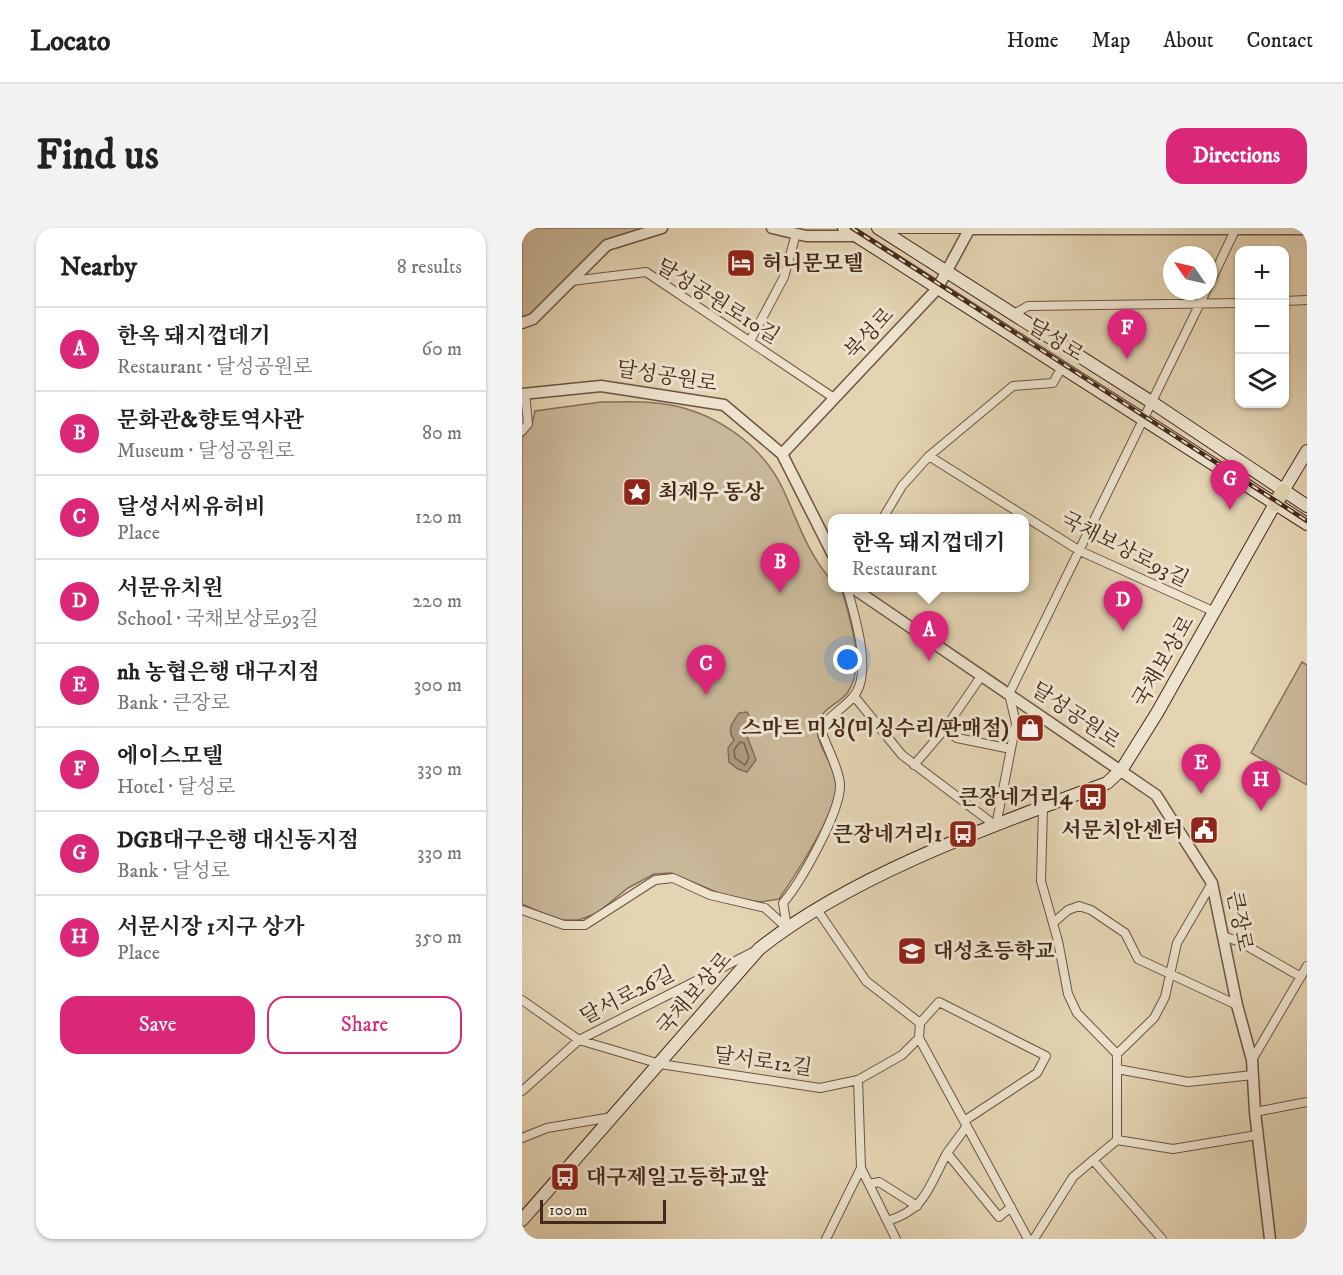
<!DOCTYPE html>
<meta charset="utf-8">
<style>
:root{--surface:#fff;--page:#f2f2f2;--text:#222;--muted:#767676;--line:#e0e0e0;--accent:#db2777}
body{margin:0;font-family:"IM FELL DW Pica","Noto Serif KR",serif;background:var(--page);color:var(--text)}
.controls{position:absolute;right:18px;top:18px;display:grid;overflow:hidden;border-radius:12px;box-shadow:0 2px 4px #0004}
.controls button{width:54px;height:54px;display:grid;place-items:center;padding:0;border:0;border-bottom:2px solid var(--line);background:var(--surface);color:var(--text);font:30px sans-serif}
.compass{position:absolute;left:641px;top:18px;width:54px;height:54px;border-radius:50%;background:var(--surface);box-shadow:0 2px 4px #0004;rotate:304deg}
.scale{position:absolute;left:18px;bottom:15px;width:126px;box-sizing:border-box;padding-left:6px;border:3px solid #46281c;border-top:0;font-size:16px;line-height:21px;white-space:nowrap;color:#46281c;-webkit-text-stroke:4px #ede3ce;paint-order:stroke}
.you{position:absolute;left:326px;top:432px;width:21px;height:21px;margin:-15px;border:4px solid #fff;border-radius:50%;background:#1a73e8;box-shadow:0 0 0 9px #1a73e833}
.badge{display:grid;place-items:center;width:39px;height:39px;border-radius:50%;background:var(--accent);color:#fff;font-size:20px;font-weight:700}
.pin{position:absolute;translate:-50% -50px;filter:drop-shadow(0 2px 3px #0008)}
.pin::after{content:'';position:absolute;top:32px;width:21px;height:18px;background:inherit;clip-path:polygon(0 0,100% 0,50% 100%)}
.popup{position:absolute;left:306px;top:286px;width:201px;height:78px;box-sizing:border-box;display:grid;place-content:center;border-radius:12px;background:var(--surface);filter:drop-shadow(0 2px 4px #0005);font-size:20px;white-space:nowrap;color:var(--muted)}
.popup b{font-size:22px;color:var(--text)}
.popup::after{content:'';position:absolute;left:50%;top:100%;margin-left:-12px;border:12px solid transparent;border-top-color:var(--surface)}
.list{margin:0;padding:0;list-style:none}
h2{display:flex;justify-content:space-between;align-items:center;height:78px;margin:0;padding:0 24px;font-size:26px}
h2 small{font-size:20px;font-weight:400;color:var(--muted)}
.list li{display:grid;grid-template-columns:39px 1fr auto;gap:18px;align-items:center;box-sizing:border-box;height:84px;padding:0 24px;border-top:2px solid var(--line)}
.list b{display:block;font-size:22px;white-space:nowrap}
.list p{margin:0;font-size:20px;white-space:nowrap;color:var(--muted)}
.list em{font-size:20px;font-style:normal;color:var(--muted)}
.actions{display:flex;gap:12px;padding:18px 24px}
.actions a{flex:1;padding:14px 0;border:2px solid var(--accent);border-radius:18px;text-align:center;font-size:21px;color:var(--accent)}
.actions .main{background:var(--accent);color:#fff}
.icon{flex:none;width:33px;height:33px;fill:none;stroke:currentColor;stroke-width:2;stroke-linecap:round;stroke-linejoin:round}
.map{position:relative;flex:none;width:785px;height:1011px;overflow:hidden;border-radius:18px}
header{display:flex;align-items:center;gap:36px;box-sizing:border-box;height:84px;padding:0 30px;background:var(--surface);border-bottom:2px solid var(--line)}
header strong{font-size:28px}
nav{display:flex;gap:33px;margin-inline-start:auto;font-size:21px}
.intro{display:flex;align-items:center;justify-content:space-between;box-sizing:border-box;height:144px;padding:0 36px}
h1{margin:0;font-size:42px}
.button{padding:15px 27px;border-radius:18px;background:var(--accent);color:#fff;font-size:21px;font-weight:700}
main{display:flex;gap:36px;padding:0 36px}
aside{flex:1;background:var(--surface);border-radius:18px;box-shadow:0 2px 4px #0004}
.map>svg:first-child{display:block}
</style>
<header>
<strong>Locato</strong>
<nav><a>Home</a><a>Map</a><a>About</a><a>Contact</a></nav>
</header>
<div class="intro"><h1>Find us</h1><a class="button">Directions</a></div>
<main>
<aside>
<h2>Nearby<small>8 results</small></h2>
<ul class="list">
<li><span class="badge">A</span><div><b>한옥 돼지껍데기</b><p>Restaurant · 달성공원로</p></div><em>60 m</em></li>
<li><span class="badge">B</span><div><b>문화관&amp;향토역사관</b><p>Museum · 달성공원로</p></div><em>80 m</em></li>
<li><span class="badge">C</span><div><b>달성서씨유허비</b><p>Place</p></div><em>120 m</em></li>
<li><span class="badge">D</span><div><b>서문유치원</b><p>School · 국채보상로93길</p></div><em>220 m</em></li>
<li><span class="badge">E</span><div><b>nh 농협은행 대구지점</b><p>Bank · 큰장로</p></div><em>300 m</em></li>
<li><span class="badge">F</span><div><b>에이스모텔</b><p>Hotel · 달성로</p></div><em>330 m</em></li>
<li><span class="badge">G</span><div><b>DGB대구은행 대신동지점</b><p>Bank · 달성로</p></div><em>330 m</em></li>
<li><span class="badge">H</span><div><b>서문시장 1지구 상가</b><p>Place</p></div><em>350 m</em></li>
</ul>
<div class="actions"><a class="main">Save</a><a>Share</a></div>
</aside>
<div class="map">
<svg width="785" height="1011" viewBox="0 0 785 1011">
<rect width="100%" height="100%" fill="#e4d4b3"/>
<filter id="stains"><feTurbulence type="fractalNoise" baseFrequency=".00333" numOctaves="4"/><feColorMatrix values="0 0 0 0 .2 0 0 0 0 .09 0 0 0 0 .02 0 0 0 .5 -.17"/></filter>
<radialGradient id="worn" r=".72"><stop offset=".6" stop-color="#630" stop-opacity="0"/><stop offset="1" stop-color="#630" stop-opacity=".3"/></radialGradient>
<path fill="#c9b799" stroke="#88705a" stroke-width="1.5" d="M 0,0 L 121,0 L 118,6 L 85,17 L 49,53 L 0,93 Z
M 79,174 C 97,174 116,173 134,175 C 187,180 238,213 261,261 C 276,294 286,327 311,354 L 311,360 L 320,363 C 328,391 344,438 326,464 C 317,477 295,481 295,502 C 296,521 314,538 314,558 C 315,584 272,649 257,671 L 238,674 L 204,668 L 149,645 L 132,646 L 106,660 L 75,685 L 57,692 L 35,692 L 0,676 L 0,210 L 10,196 L 13,183 Z
M 780,434 L 785,437 L 785,557 L 729,525 Z"/>
<path fill="#ae9a80" stroke="#846c58" stroke-width="1.5" d="M 225,484 L 229,491 L 225,508 L 234,532 L 225,544 L 216,541 L 207,534 L 206,520 L 212,512 C 204,501 211,494 217,485 Z"/>
<g fill="none" stroke-linecap="round" stroke-linejoin="round">
<path stroke="#7a614e" stroke-width="1.5" d="M 218,514 L 222,515 L 227,530 L 223,537 L 213,530 L 212,522 Z"/>
<g stroke="#6e5342" stroke-width="10">
<path id="minor" d="M 358,1 L 448,1
M 49,53 L 124,44 L 312,170
M 686,59 L 714,0
M 762,73 L 785,72
M 490,87 L 506,78 L 718,75
M 228,113 L 262,49 L 274,6
M 0,203 L 6,196 L 3,165
M 407,228 L 558,323 L 693,384
M 361,290 L 380,258 L 407,228 L 491,158 L 531,155 L 540,139
M 332,468 L 380,527 L 474,598 L 494,495 L 487,466 L 684,63
M 422,502 L 435,510 L 489,521
M 392,537 L 422,502 L 460,447
M 294,680 L 344,753 L 398,795
M 0,682 L 42,697 L 63,697 L 133,652 L 151,650 L 188,667 L 243,680 L 264,699
M 531,695 L 546,682 L 557,678 L 569,682 L 603,705 L 616,731 L 715,777
M 265,699 L 261,675 C 279,654 317,586 318,559 C 319,546 305,519 300,505 L 301,498 C 309,486 322,480 331,469 C 352,446 332,386 325,360
M 701,708 L 718,714 L 779,749
M 0,772 L 57,812 L 138,836 L 298,860 L 336,852 L 380,827 L 397,810
M 595,826 L 632,790 L 643,769 L 655,715 L 690,655
M 730,832 L 785,738
M 595,841 L 666,854 L 731,847
M 0,863 L 57,812 L 231,724
M 733,884 L 785,874
M 442,893 L 515,845 L 524,828 L 417,774 L 398,795 L 397,810 C 433,877 470,944 506,1011
M 445,898 L 425,925 L 477,989 L 489,979
M 0,910 L 25,900 L 90,889
M 595,912 L 651,921 L 735,907
M 571,932 L 640,1011
M 339,940 L 374,1011
M 347,956 L 357,954 L 395,978
M 365,993 C 404,982 407,958 425,925
M 304,1011 L 339,940 L 336,852
M 512,1011 L 551,949 L 595,912 L 595,826 L 555,785 L 546,766 L 536,713 L 519,653 L 521,579"/>
</g>
<g stroke="#6e5342" stroke-width="13">
<path id="tertiary" d="M 250,0 L 284,8 L 334,8
M 448,1 L 785,1
M 0,95 L 11,91 L 85,17 L 140,0
M 0,166 L 79,158 L 202,177 L 260,226 L 311,327
M 260,226 L 415,61 L 448,0
M 331,360 L 634,567 L 690,655 L 715,777 L 730,832 L 733,884 L 748,1011"/>
</g>
<g stroke="#46281c" stroke-width="14">
<path id="secondary" d="M 322,0 L 785,296
M 356,0 L 631,175 L 785,278
M 761,263 L 785,223
M 0,992 L 237,721 C 331,646 472,597 585,555 L 600,541 L 635,485 L 753,276"/>
</g>
<g stroke="#46281c" stroke-width="16">
<path id="primary" d="M 753,276 L 761,263"/>
</g>
<use href="#minor" stroke="#ede3ce" stroke-width="8"/>
<use href="#tertiary" stroke="#ede3ce" stroke-width="10"/>
<use href="#secondary" stroke="#ede3ce" stroke-width="12"/>
<use href="#primary" stroke="#e4d4b3" stroke-width="14"/>
<g stroke="#46281c" stroke-width="4.5">
<path id="rail" d="M 330,0 L 785,293"/>
</g>
<use href="#rail" stroke="#ede3ce" stroke-width="2" stroke-dasharray="7" stroke-linecap="butt"/>
</g>
<defs>
<g id="hotel-square" transform="scale(1.5)"><rect x="-9" y="-9" width="18" height="18" rx="4" fill="#8f2418" stroke="#ede3ce"/><path d="M-6-4.5h1.5V1H6V5H4.5V3h-9V5H-6ZM-4 0a1.8 1.8 0 1 1 3.6 0ZM.5 0V-2.5h3Q6-2.5 6 0Z" fill="#fff"/></g>
<g id="sight-square" transform="scale(1.5)"><rect x="-9" y="-9" width="18" height="18" rx="4" fill="#8f2418" stroke="#ede3ce"/><path d="M0-6L1.8-2.2L6-1.7L2.9 1.2L3.7 5.4L0 3.3L-3.7 5.4L-2.9 1.2L-6-1.7L-1.8-2.2Z" fill="#fff"/></g>
<g id="shop-square" transform="scale(1.5)"><rect x="-9" y="-9" width="18" height="18" rx="4" fill="#8f2418" stroke="#ede3ce"/><path d="M-5-2.5h2.3a2.7 3.5 0 0 1 5.4 0H5L5.5 6h-11ZM-1.5-2.5h3a1.5 2.3 0 0 0-3 0Z" fill="#fff"/></g>
<g id="bus-square" transform="scale(1.5)"><rect x="-9" y="-9" width="18" height="18" rx="4" fill="#8f2418" stroke="#ede3ce"/><path d="M-5-6H5V4H4V6H2V4H-2V6H-4V4H-5ZM-3.5-4V0h7V-4ZM-3.5 1.2v1.5H-2V1.2ZM2 1.2v1.5H3.5V1.2Z" fill="#fff"/></g>
<g id="civic-square" transform="scale(1.5)"><rect x="-9" y="-9" width="18" height="18" rx="4" fill="#8f2418" stroke="#ede3ce"/><path d="M-.6-6.5H3V-4.5H.6V-3L4-1V1h2V6H-6V1h2V-1L-.6-3ZM-1.2 2.5V6h2.4V2.5Z" fill="#fff"/></g>
<g id="school-square" transform="scale(1.5)"><rect x="-9" y="-9" width="18" height="18" rx="4" fill="#8f2418" stroke="#ede3ce"/><path d="M0-5L7-2L0 1L-7-2ZM-4 1L0 2.5L4 1V4Q0 6-4 4Z" fill="#fff"/></g>
</defs>
<g fill-rule="evenodd">
<use href="#hotel-square" x="219" y="35"/>
<use href="#sight-square" x="115" y="264"/>
<use href="#shop-square" x="508" y="500"/>
<use href="#bus-square" x="571" y="569"/>
<use href="#civic-square" x="682" y="602"/>
<use href="#bus-square" x="441" y="606"/>
<use href="#school-square" x="390" y="723"/>
<use href="#bus-square" x="43" y="949"/>
</g>
<g text-anchor="middle" stroke-width="6" stroke-linejoin="round" paint-order="stroke">
<g font-size="21" font-weight="bold" fill="#46281c" stroke="#ede3ce" text-anchor="start">
<text x="240" y="42">허니문모텔</text>
<text x="136" y="271">최제우 동상</text>
<text x="487" y="507" text-anchor="end">스마트 미싱(미싱수리/판매점)</text>
<text x="550" y="576" text-anchor="end">큰장네거리4</text>
<text x="661" y="609" text-anchor="end">서문치안센터</text>
<text x="420" y="613" text-anchor="end">큰장네거리1</text>
<text x="411" y="730">대성초등학교</text>
<text x="64" y="956">대구제일고등학교앞</text>
</g>
<g font-size="21" fill="#46281c" stroke="#ede3ce">
<text transform="translate(196 73) rotate(32)" y="7">달성공원로10길</text>
<text transform="translate(347 105) rotate(-47)" y="7">북성로</text>
<text transform="translate(534 112) rotate(32)" y="7">달성로</text>
<text transform="translate(145 148) rotate(9)" y="7">달성공원로</text>
<text transform="translate(603 321) rotate(27)" y="7">국채보상로93길</text>
<text transform="translate(641 433) rotate(-60)" y="7">국채보상로</text>
<text transform="translate(554 487) rotate(34)" y="7">달성공원로</text>
<text transform="translate(718 693) rotate(79)" y="7">큰장로</text>
<text transform="translate(172 765) rotate(-49)" y="7">국채보상로</text>
<text transform="translate(105 767) rotate(-27)" y="7">달서로26길</text>
<text transform="translate(241 833) rotate(8)" y="7">달서로12길</text>
</g>
</g>
<rect width="100%" height="100%" filter="url(#stains)"/>
<rect width="100%" height="100%" fill="url(#worn)"/>
</svg>
<div class="controls">
<button>+</button>
<button>−</button>
<button><svg class="icon" aria-label="layers" viewBox="0 0 24 24"><path d="M12 4l9 5-9 5-9-5zM3 14l9 5 9-5"/></svg></button>
</div>
<svg class="compass" viewBox="-18 -18 36 36"><path d="M0-13l5 13h-10z" fill="#e53935"/><path d="M0 13l5-13h-10z" fill="#767676"/></svg>
<div class="scale">100 m</div>
<div class="you"></div>
<div class="pin badge" style="left:407px;top:433px">A</div>
<div class="popup"><b>한옥 돼지껍데기</b>Restaurant</div>
<div class="pin badge" style="left:258px;top:365px">B</div>
<div class="pin badge" style="left:184px;top:467px">C</div>
<div class="pin badge" style="left:601px;top:403px">D</div>
<div class="pin badge" style="left:679px;top:566px">E</div>
<div class="pin badge" style="left:605px;top:131px">F</div>
<div class="pin badge" style="left:708px;top:282px">G</div>
<div class="pin badge" style="left:739px;top:583px">H</div>
</div>
</main>
